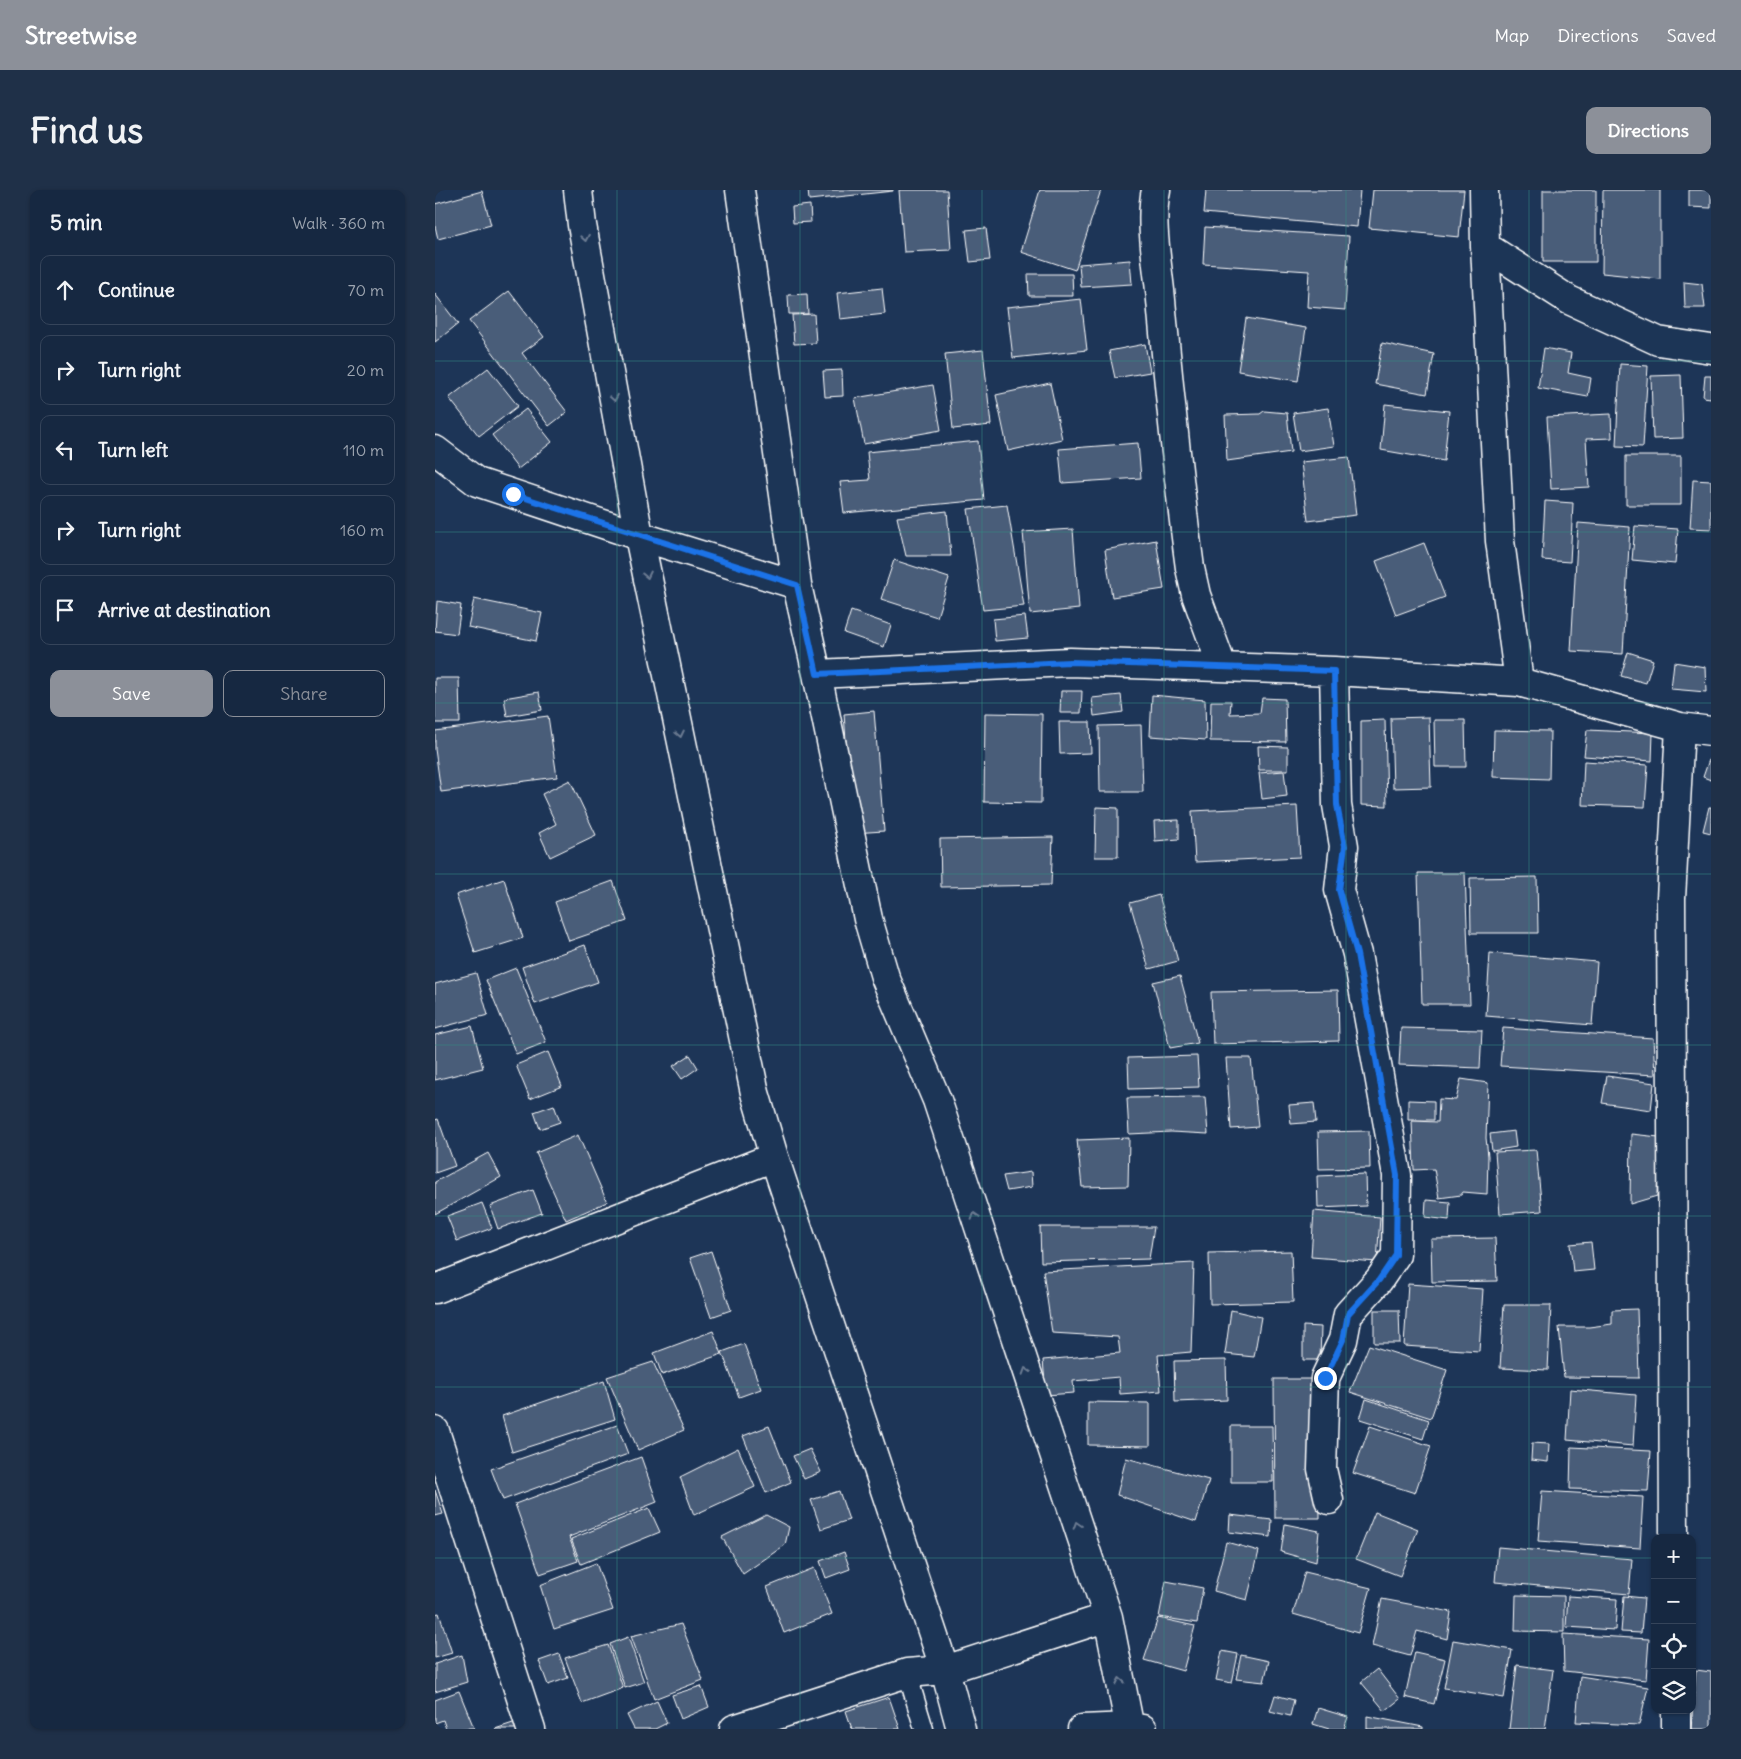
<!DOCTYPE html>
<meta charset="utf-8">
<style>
:root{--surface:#162841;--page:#1f3048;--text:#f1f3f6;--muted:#9ea6b1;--line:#35445a;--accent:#8c9099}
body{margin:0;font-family:Delius,sans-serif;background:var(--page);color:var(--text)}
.controls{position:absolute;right:15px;bottom:15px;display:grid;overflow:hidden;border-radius:10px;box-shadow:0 1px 4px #0004}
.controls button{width:45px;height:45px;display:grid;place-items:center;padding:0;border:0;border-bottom:1px solid var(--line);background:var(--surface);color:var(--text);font:25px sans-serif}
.stop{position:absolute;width:15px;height:15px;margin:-11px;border:4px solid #1a73e8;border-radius:50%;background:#fff}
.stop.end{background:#1a73e8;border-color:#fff;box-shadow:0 1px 5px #0008}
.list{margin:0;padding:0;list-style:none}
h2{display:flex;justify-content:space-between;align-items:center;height:65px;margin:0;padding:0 20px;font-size:21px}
h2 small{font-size:16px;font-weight:400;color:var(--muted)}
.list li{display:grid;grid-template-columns:32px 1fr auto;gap:15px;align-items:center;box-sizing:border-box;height:70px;margin:0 10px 10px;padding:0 10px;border:1px solid var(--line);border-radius:10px}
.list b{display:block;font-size:19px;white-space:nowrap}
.list em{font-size:16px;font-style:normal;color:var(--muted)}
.actions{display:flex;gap:10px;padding:15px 20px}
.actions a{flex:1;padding:11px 0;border:1px solid var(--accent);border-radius:10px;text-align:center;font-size:18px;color:var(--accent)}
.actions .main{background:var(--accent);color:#fff}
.icon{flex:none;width:28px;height:28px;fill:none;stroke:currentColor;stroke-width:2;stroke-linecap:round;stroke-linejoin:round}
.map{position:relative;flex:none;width:1276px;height:1539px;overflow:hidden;border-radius:10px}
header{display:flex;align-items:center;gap:30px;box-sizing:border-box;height:70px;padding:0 25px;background:var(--accent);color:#fff}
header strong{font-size:24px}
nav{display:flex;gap:28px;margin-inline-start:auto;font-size:18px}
.intro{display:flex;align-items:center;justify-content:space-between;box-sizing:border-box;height:120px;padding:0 30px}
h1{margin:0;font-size:35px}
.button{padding:12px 22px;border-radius:10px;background:var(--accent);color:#fff;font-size:18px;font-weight:700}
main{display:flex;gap:30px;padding:0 30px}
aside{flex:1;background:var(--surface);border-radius:10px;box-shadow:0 1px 4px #0004}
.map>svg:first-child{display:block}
</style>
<header>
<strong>Streetwise</strong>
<nav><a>Map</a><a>Directions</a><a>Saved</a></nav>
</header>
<div class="intro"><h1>Find us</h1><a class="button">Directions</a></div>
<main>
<aside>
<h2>5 min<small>Walk · 360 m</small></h2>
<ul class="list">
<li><svg class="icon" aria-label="ahead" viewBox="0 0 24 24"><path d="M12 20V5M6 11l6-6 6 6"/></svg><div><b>Continue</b></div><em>70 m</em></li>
<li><svg class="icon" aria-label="right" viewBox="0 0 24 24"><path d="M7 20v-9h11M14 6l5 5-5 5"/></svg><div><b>Turn right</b></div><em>20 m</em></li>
<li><svg class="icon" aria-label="left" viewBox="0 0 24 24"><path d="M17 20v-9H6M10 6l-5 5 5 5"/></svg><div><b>Turn left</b></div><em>110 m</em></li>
<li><svg class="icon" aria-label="right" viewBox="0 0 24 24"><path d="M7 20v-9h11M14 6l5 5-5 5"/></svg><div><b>Turn right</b></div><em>160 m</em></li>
<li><svg class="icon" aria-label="arrive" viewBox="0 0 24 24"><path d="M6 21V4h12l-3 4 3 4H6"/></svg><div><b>Arrive at destination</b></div></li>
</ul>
<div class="actions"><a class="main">Save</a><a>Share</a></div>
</aside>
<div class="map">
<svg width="1276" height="1539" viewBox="0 0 1276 1539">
<rect width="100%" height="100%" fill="#1d3557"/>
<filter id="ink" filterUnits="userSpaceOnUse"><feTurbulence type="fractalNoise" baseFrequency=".02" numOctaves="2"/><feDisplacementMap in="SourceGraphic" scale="10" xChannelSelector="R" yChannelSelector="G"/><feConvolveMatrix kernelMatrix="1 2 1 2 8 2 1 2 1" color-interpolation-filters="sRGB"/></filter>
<g filter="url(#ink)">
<path fill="#4a5d79" stroke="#fff" d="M 373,0 L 458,0 L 458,1 L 374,10 Z
M 464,0 L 512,0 L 516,60 L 469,62 Z
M 605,0 L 666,0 L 640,80 L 586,62 Z
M 771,0 L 925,0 L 922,37 L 769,23 Z
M 938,0 L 1029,0 L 1024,47 L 934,38 Z
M 1108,0 L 1161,0 L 1161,72 L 1108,72 Z
M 1168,0 L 1225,0 L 1225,89 L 1167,83 Z
M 1254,0 L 1276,0 L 1276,18 L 1254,17 Z
M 47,1 L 56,35 L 3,49 L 0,36 L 0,14 Z
M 375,15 L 376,32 L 358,33 L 357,17 Z
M 770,37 L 914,46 L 910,120 L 872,117 L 874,81 L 768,74 Z
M 551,38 L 555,70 L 535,72 L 531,40 Z
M 695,70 L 697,94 L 646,97 L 644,74 Z
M 593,84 L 637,84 L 638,106 L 594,106 Z
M 1249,92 L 1267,94 L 1270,118 L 1250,118 Z
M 447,98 L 450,124 L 405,129 L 402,103 Z
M 74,101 L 109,147 L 87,163 L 132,222 L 114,236 L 34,131 Z
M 0,104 L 23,134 L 0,152 Z
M 372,104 L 373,124 L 354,124 L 353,105 Z
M 646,109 L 652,160 L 578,168 L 572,117 Z
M 379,124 L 381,153 L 359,154 L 357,125 Z
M 811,128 L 871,138 L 863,191 L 803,181 Z
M 947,153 L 999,164 L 992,204 L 940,194 Z
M 710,154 L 715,182 L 680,188 L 674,161 Z
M 1109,158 L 1136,163 L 1133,183 L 1156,188 L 1153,207 L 1103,198 Z
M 548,160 L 556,235 L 518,239 L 510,164 Z
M 1185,174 L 1213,176 L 1208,257 L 1181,256 Z
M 53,178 L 83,216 L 44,246 L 14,208 Z
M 407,180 L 408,206 L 390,207 L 388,181 Z
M 1246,185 L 1248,248 L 1218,249 L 1216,186 Z
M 1270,186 L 1276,186 L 1276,208 L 1268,207 Z
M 615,193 L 627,249 L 573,261 L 561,205 Z
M 498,195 L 506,240 L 429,254 L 420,208 Z
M 950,214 L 1014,221 L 1009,271 L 946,260 Z
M 893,218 L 899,256 L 864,261 L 858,223 Z
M 91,219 L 117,252 L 83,279 L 57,245 Z
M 829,221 L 852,223 L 856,262 L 792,271 L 790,225 L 825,224 Z
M 1176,224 L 1177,248 L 1151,249 L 1154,297 L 1116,299 L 1112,227 Z
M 543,251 L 549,310 L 409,323 L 405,292 L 435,290 L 432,262 Z
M 703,253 L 706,288 L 627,293 L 624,259 Z
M 1191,266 L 1246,266 L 1246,315 L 1191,315 Z
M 914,267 L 921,325 L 873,331 L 866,272 Z
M 1258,290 L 1276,291 L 1276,339 L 1255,338 Z
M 1110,311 L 1138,313 L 1135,372 L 1107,370 Z
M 572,315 L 589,416 L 548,420 L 533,319 Z
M 512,321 L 516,366 L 471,366 L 462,327 Z
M 1143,333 L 1195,337 L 1188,464 L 1136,461 Z
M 1200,336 L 1243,339 L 1240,374 L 1197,370 Z
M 638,339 L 644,419 L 595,424 L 588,342 Z
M 721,350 L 729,399 L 677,407 L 670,360 Z
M 989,353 L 1010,407 L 961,425 L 941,371 Z
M 459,370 L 514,388 L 502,427 L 446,409 Z
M 39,409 L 107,423 L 101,451 L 33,437 Z
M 2,411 L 26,415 L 22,444 L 0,441 Z
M 416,421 L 456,435 L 449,457 L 409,443 Z
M 590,426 L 593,448 L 560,451 L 558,429 Z
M 1193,462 L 1218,470 L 1211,493 L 1186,486 Z
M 1239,472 L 1270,477 L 1271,502 L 1236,499 Z
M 0,488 L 24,488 L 25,533 L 0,533 Z
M 626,501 L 647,501 L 646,523 L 625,523 Z
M 104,502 L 107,520 L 72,526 L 69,508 Z
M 686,505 L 688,522 L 659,526 L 657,508 Z
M 717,505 L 770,510 L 771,550 L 715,546 Z
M 827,508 L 850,509 L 851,552 L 775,551 L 776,511 L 796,511 L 795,524 L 825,523 Z
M 439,521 L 449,641 L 418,643 L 409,524 Z
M 550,523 L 607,524 L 606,613 L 549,612 Z
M 113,526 L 122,587 L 6,602 L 0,559 L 0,541 Z
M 994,527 L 996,597 L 958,598 L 956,528 Z
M 950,530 L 952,616 L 926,615 L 926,531 Z
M 999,530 L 1030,530 L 1031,577 L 1000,577 Z
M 624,532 L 655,532 L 656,563 L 625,564 Z
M 706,535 L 708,602 L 665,602 L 664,536 Z
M 1059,540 L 1115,541 L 1114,589 L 1058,587 Z
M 1152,540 L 1218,543 L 1217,571 L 1149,566 Z
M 823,556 L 853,557 L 853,580 L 824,580 Z
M 1276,564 L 1276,590 L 1268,587 Z
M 1149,571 L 1213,575 L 1210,617 L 1147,615 Z
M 849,581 L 852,606 L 827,609 L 824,583 Z
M 135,590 L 161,645 L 115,667 L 104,643 L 121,634 L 107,604 Z
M 862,616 L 865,667 L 760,672 L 757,621 Z
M 661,617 L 683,618 L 683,667 L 660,667 Z
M 1274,617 L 1276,617 L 1276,643 L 1268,641 Z
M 744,630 L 744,649 L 720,651 L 719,631 Z
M 618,647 L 616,695 L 506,697 L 505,649 Z
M 983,683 L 1030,683 L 1035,814 L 987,814 Z
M 1102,687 L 1103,743 L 1036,743 L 1035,688 Z
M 69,689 L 88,748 L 40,763 L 21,705 Z
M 178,691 L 192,731 L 134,751 L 120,712 Z
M 724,705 L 743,771 L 714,779 L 695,713 Z
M 150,755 L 163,792 L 100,814 L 87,777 Z
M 1055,763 L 1162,772 L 1157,835 L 1051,826 Z
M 81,778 L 111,852 L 81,864 L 51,790 Z
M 41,783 L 53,825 L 0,839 L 0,794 Z
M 745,786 L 763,853 L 735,858 L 718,792 Z
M 903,800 L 904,851 L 778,854 L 776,802 Z
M 37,836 L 48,878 L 0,890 L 0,845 Z
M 966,838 L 1047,840 L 1045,878 L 964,875 Z
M 1068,838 L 1218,848 L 1220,885 L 1065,876 Z
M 113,862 L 127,896 L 95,909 L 81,875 Z
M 255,865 L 263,878 L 247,889 L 238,876 Z
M 762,866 L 764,897 L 694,899 L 693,868 Z
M 791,868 L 816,868 L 823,937 L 796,939 Z
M 1172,886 L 1219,893 L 1216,920 L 1167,913 Z
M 1026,889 L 1053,893 L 1051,948 L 1053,966 L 1052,1004 L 1028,1002 L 1026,1005 L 1004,1008 L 999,979 L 979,980 L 977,931 L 1003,932 L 1004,909 L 1021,910 Z
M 770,907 L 773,944 L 736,942 L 694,944 L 692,908 Z
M 973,910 L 999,911 L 999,930 L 973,930 Z
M 879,913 L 881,932 L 856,934 L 854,915 Z
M 119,915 L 125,932 L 105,939 L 99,922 Z
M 3,929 L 20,976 L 0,983 L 0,930 Z
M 934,941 L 935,978 L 884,979 L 883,942 Z
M 1079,941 L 1081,957 L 1057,961 L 1055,944 Z
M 1196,944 L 1224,947 L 1222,1006 L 1195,1014 Z
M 143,945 L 172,1012 L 131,1030 L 101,963 Z
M 694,948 L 693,996 L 647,997 L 642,950 Z
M 1101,960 L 1107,1021 L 1065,1024 L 1060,962 Z
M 53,963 L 66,987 L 0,1024 L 0,992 Z
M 596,982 L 597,997 L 572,1001 L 568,986 Z
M 930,984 L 931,1016 L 883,1018 L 882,986 Z
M 98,1000 L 107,1023 L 63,1039 L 55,1016 Z
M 991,1010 L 1015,1012 L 1014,1030 L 990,1027 Z
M 47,1013 L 57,1038 L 22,1051 L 12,1026 Z
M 879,1021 L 945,1027 L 942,1072 L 876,1067 Z
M 605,1037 L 719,1037 L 714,1069 L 606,1072 Z
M 1060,1048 L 1062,1091 L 997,1092 L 996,1049 Z
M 1156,1052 L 1159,1080 L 1138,1082 L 1135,1054 Z
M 276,1061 L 296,1120 L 276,1127 L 255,1068 Z
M 856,1061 L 858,1112 L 775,1114 L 774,1063 Z
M 759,1073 L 756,1162 L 723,1165 L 726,1201 L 685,1204 L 684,1187 L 638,1191 L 639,1203 L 611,1205 L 608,1170 L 685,1163 L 683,1147 L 617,1143 L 608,1081 Z
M 973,1094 L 1048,1099 L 1044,1161 L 969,1156 Z
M 1069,1115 L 1116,1115 L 1113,1180 L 1065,1178 Z
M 1202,1119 L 1204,1188 L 1129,1187 L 1124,1137 L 1154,1137 L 1177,1134 L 1177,1120 Z
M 796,1120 L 826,1127 L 819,1167 L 790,1164 Z
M 939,1120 L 964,1120 L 965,1153 L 939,1153 Z
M 868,1136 L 886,1137 L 885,1170 L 868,1170 Z
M 278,1141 L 287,1164 L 227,1185 L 219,1163 Z
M 309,1154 L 326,1199 L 304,1207 L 287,1162 Z
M 934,1155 L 1012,1180 L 996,1228 L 915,1202 Z
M 791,1170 L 792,1210 L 740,1212 L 739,1171 Z
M 218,1172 L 249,1240 L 203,1260 L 172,1187 Z
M 839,1189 L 883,1189 L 885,1328 L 840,1328 Z
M 169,1191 L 180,1229 L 77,1262 L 67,1226 Z
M 1135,1199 L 1201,1205 L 1198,1256 L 1132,1250 Z
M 931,1209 L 994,1230 L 988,1249 L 925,1229 Z
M 653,1212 L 715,1213 L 715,1256 L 653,1255 Z
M 182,1235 L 193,1264 L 68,1310 L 56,1279 Z
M 334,1236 L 356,1292 L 331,1303 L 308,1246 Z
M 796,1236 L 837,1236 L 838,1292 L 796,1292 Z
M 935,1236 L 996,1256 L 980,1303 L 918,1283 Z
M 1097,1253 L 1114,1254 L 1113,1272 L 1096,1270 Z
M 1136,1257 L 1216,1261 L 1213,1301 L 1135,1299 Z
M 303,1258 L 320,1297 L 259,1325 L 245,1287 Z
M 375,1259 L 386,1282 L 369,1289 L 358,1266 Z
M 206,1267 L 222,1312 L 134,1347 L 143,1371 L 105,1384 L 80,1314 Z
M 691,1268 L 774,1290 L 761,1332 L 682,1305 Z
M 0,1300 L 8,1324 L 0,1326 Z
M 404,1301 L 414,1330 L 386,1339 L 376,1310 Z
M 1107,1301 L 1208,1307 L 1205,1358 L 1103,1351 Z
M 214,1318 L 225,1342 L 146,1374 L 136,1349 Z
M 940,1322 L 983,1339 L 965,1386 L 921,1369 Z
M 331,1325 L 354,1337 L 350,1355 L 308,1384 L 287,1347 Z
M 795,1325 L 837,1330 L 836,1347 L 794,1342 Z
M 850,1334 L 884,1341 L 881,1372 L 846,1362 Z
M 791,1352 L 824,1361 L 812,1410 L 779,1401 Z
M 1063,1357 L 1197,1369 L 1194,1404 L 1060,1392 Z
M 409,1362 L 415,1379 L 391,1388 L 385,1371 Z
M 161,1373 L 178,1420 L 119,1439 L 105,1395 Z
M 379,1378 L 397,1424 L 349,1443 L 332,1397 Z
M 870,1382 L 936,1398 L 923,1443 L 858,1424 Z
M 731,1391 L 768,1398 L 762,1433 L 724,1427 Z
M 1081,1405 L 1129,1406 L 1129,1442 L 1080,1441 Z
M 1133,1406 L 1182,1409 L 1180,1440 L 1131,1437 Z
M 1189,1406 L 1209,1408 L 1206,1443 L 1186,1442 Z
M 947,1409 L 1016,1422 L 1012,1449 L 982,1441 L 975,1466 L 937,1456 Z
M 4,1423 L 17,1463 L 0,1468 L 0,1424 Z
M 723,1428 L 760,1436 L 748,1481 L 709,1470 Z
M 246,1434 L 268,1490 L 219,1509 L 196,1446 Z
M 1128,1444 L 1214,1449 L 1211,1490 L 1129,1481 Z
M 193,1447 L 209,1492 L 190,1498 L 175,1454 Z
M 1018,1450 L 1077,1460 L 1069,1508 L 1009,1498 Z
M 173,1455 L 188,1498 L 147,1513 L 130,1468 Z
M 787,1461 L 803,1464 L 797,1493 L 781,1490 Z
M 980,1462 L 1010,1469 L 999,1514 L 970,1507 Z
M 124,1464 L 133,1488 L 113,1495 L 104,1471 Z
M 27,1465 L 32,1492 L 0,1502 L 0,1474 Z
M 806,1465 L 834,1471 L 829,1492 L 801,1489 Z
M 1082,1475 L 1118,1480 L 1110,1539 L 1074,1539 Z
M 942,1479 L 965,1509 L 950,1521 L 926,1492 Z
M 1261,1480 L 1276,1482 L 1276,1539 L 1256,1539 Z
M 1145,1486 L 1213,1497 L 1204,1535 L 1141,1532 Z
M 266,1496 L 274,1517 L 246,1529 L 237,1505 Z
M 24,1501 L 39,1538 L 11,1539 L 8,1530 L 0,1533 L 0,1510 Z
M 840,1505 L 859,1510 L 855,1526 L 835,1521 Z
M 454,1507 L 465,1539 L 417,1539 L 411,1521 Z
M 222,1511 L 232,1533 L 220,1539 L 199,1539 L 192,1525 Z
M 883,1518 L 913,1527 L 909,1539 L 894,1539 L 878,1534 Z
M 932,1526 L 988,1537 L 988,1539 L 932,1539 Z
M 81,1532 L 83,1539 L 60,1539 Z"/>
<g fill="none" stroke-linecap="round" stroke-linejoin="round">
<g stroke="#fff" stroke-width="21">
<path id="lane" d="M 472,1483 L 489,1539"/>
</g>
<g stroke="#fff" stroke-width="31">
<path id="street" d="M 143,0 L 147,35 L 204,346 L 320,903 L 339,967 L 510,1480 L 526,1539
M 305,0 L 362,395 L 382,484 L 433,729 L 450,787 L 502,910 L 673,1427 L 695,1539
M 721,0 C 714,31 723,77 726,110 C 734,199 743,289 755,378 L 761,405 L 787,476
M 1049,0 L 1050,56 L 1134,110 L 1223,151 L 1276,159
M 1050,56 L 1065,351 L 1084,492 L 1245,537 L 1276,541
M 0,260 L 42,292 L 204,346 L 362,395
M 382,484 L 635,472 L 899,481 L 1084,492
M 0,1099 L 339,967
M 0,1241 L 96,1539
M 894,1310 L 887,1279 L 890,1188 L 908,1150 L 913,1124 L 944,1090 L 961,1065 L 962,985 L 922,764 L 904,700 L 909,656 L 902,615 L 899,481
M 1239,1348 L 1236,709 L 1245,537
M 1241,1520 L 1241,1539
M 299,1539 L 472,1483 L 510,1480 L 673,1427
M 647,1539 L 694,1537 L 708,1539"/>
</g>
<use href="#lane" stroke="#1d3557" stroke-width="18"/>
<use href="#street" stroke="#1d3557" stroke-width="28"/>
</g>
<defs><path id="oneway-chevron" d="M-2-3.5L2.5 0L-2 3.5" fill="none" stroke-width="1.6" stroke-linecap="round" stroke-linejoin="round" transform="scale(1.25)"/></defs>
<g stroke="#6c7c92">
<use href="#oneway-chevron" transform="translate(150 48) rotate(80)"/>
<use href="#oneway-chevron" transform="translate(179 208) rotate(80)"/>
<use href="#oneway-chevron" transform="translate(212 385) rotate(78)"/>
<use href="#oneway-chevron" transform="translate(245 544) rotate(78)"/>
<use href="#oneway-chevron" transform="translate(540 1026) rotate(-108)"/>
<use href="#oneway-chevron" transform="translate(591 1181) rotate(-108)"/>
<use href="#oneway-chevron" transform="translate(642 1335) rotate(-108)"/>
<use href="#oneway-chevron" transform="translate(685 1491) rotate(-101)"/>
</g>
</g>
<g fill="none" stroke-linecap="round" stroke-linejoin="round" filter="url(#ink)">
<path stroke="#1a73e8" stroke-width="6" d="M 78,304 L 362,395 L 382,484 L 635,472 L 899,481 L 902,615 L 910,656 L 904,700 L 922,764 L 962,985 L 961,1065 L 944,1090 L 913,1124 L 908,1150 L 890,1188"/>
</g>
<path fill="none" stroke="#338b84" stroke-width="1" stroke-opacity="0.55" d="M 182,0 L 182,1539M 365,0 L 365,1539M 547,0 L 547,1539M 729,0 L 729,1539M 911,0 L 911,1539M 1094,0 L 1094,1539M 0,171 L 1276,171M 0,342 L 1276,342M 0,513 L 1276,513M 0,684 L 1276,684M 0,855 L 1276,855M 0,1026 L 1276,1026M 0,1197 L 1276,1197M 0,1368 L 1220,1368M 1257,1368 L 1276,1368"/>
</svg>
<div class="controls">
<button>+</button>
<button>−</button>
<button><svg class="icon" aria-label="locate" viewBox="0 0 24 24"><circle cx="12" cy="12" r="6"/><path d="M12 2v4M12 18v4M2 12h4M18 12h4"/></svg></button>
<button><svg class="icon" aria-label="layers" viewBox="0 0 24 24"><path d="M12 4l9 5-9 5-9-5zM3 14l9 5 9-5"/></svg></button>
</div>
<div class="stop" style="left:78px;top:304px"></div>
<div class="stop end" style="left:890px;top:1188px"></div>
</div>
</main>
